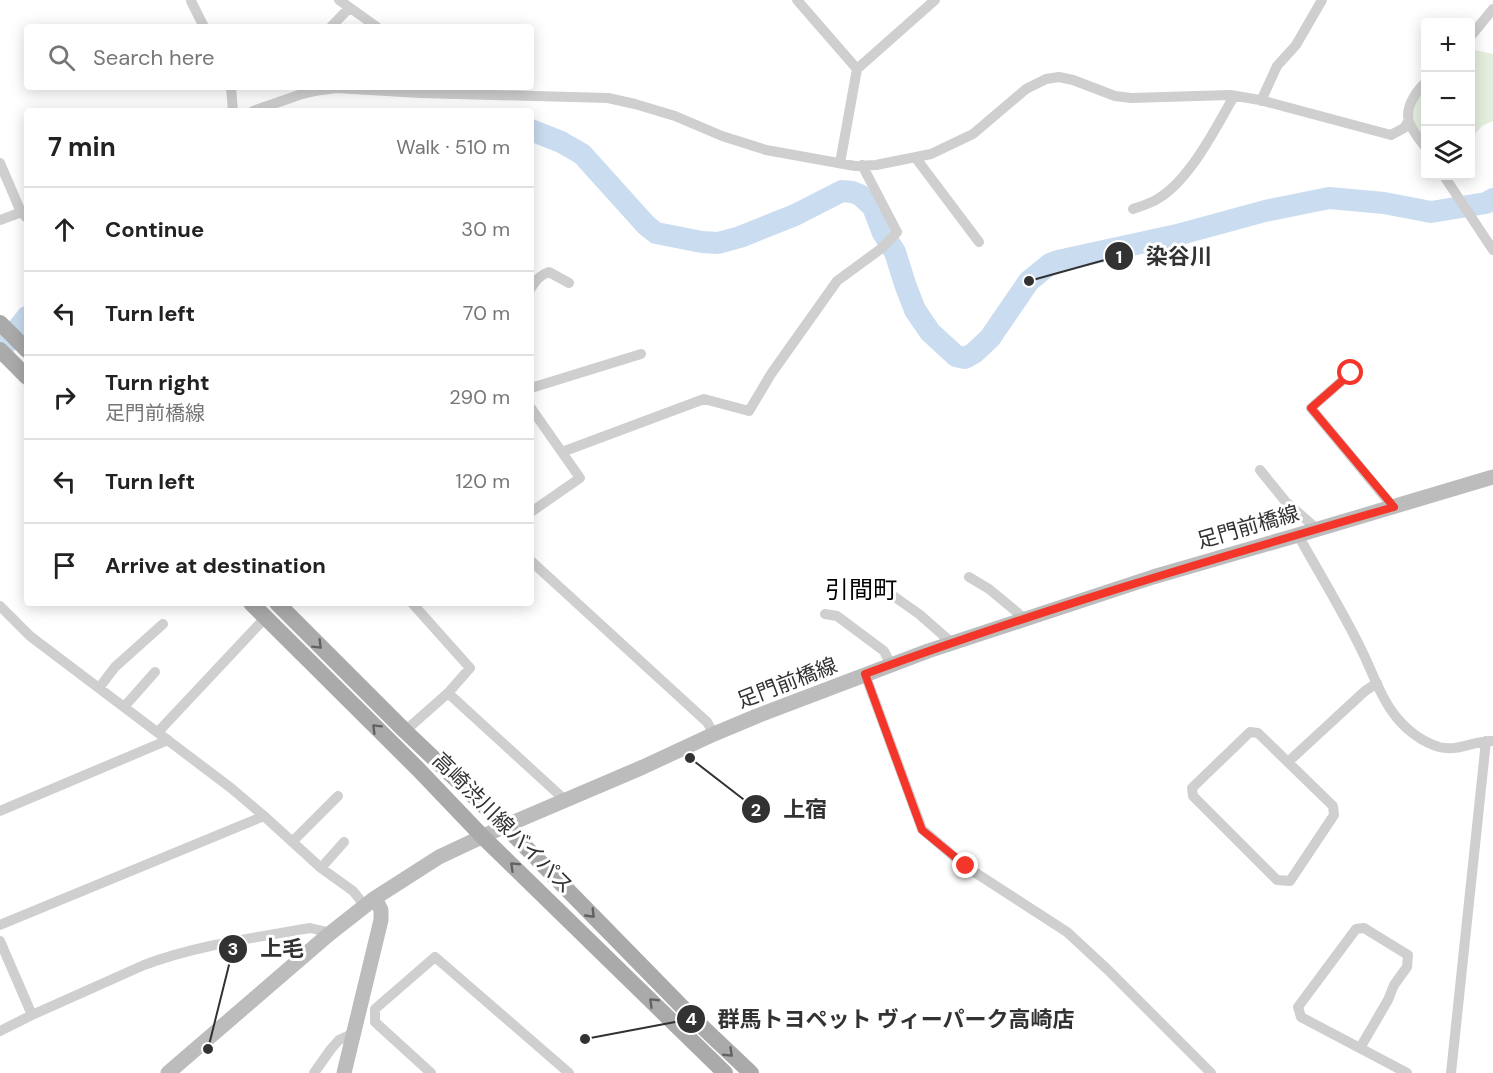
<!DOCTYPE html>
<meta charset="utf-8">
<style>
:root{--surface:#fff;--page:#f2f2f2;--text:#222;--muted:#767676;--line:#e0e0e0}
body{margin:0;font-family:"DM Sans","Noto Sans JP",sans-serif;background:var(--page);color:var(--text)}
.controls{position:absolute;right:18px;top:18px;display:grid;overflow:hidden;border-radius:6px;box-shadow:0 3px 15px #0003}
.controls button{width:54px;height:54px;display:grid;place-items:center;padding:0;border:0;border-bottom:2px solid var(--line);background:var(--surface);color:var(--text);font:30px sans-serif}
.stop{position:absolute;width:18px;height:18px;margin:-14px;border:4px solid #f33629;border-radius:50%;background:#fff}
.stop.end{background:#f33629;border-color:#fff;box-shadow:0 2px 6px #0008}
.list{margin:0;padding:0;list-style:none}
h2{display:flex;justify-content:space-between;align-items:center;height:78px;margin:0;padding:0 24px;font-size:26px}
h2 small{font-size:20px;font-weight:400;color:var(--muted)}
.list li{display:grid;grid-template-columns:39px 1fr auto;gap:18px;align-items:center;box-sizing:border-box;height:84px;padding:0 24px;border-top:2px solid var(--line)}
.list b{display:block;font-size:22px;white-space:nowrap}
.list p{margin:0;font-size:20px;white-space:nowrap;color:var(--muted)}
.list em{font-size:20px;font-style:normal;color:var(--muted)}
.icon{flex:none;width:33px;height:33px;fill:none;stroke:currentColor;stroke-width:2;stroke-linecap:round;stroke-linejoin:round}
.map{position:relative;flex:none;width:1493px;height:1073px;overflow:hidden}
.search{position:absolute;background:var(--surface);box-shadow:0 3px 15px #0003;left:24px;top:24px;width:510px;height:66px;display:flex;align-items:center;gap:15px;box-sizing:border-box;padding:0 21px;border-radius:6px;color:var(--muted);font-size:22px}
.panel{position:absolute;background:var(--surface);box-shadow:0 3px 15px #0003;left:24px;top:108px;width:510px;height:498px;border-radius:6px}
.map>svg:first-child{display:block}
</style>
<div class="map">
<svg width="1493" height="1073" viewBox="0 0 1493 1073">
<rect width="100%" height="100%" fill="#fff"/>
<path fill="#e5efdf" d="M 1470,49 L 1493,54 L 1493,121 L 1482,126 L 1471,138 Z
M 1425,82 L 1425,148 L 1408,122 Z"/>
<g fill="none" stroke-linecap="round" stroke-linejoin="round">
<path stroke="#cadcf0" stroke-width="22" d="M 531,130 L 561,142 L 582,154 L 646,225 L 656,233 L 702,242 L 718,243 L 740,237 L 795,215 L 842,191 L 852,192 L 860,195 L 873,207 L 883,233 L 895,252 L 905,284 L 915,310 L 930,332 L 956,356 L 965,358 L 974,353 L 990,338 L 1029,281 L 1050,264 L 1058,261 L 1177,235 L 1265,211 L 1329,198 L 1384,203 L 1431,212 L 1486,203 L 1493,199
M 0,351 L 27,317"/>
<path stroke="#cfcfcf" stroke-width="10" d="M 339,0 L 377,27
M 797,0 L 857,69 L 840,163
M 191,1 L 204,27
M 331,27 L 349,8
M 1470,37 L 1493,9
M 857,69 L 935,0
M 1426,82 C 1416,91 1403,110 1410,124 C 1413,132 1420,140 1426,148
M 231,87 L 233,111
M 1261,101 L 1277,66 L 1296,45 L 1322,0
M 253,111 L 299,95 L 315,91 L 336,88 L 420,93 L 608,98 L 635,104 L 675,116 L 722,136 L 766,150 L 855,166 L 876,165 L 931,154 L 973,134 L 1026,89 L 1046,79 L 1059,77 L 1073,80 L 1115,96 L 1131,98 L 1230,95 L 1260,100 L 1391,135 L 1404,128 L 1408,122
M 915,157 L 979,242
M 0,163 L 21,212 L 27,218
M 1444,176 L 1493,250
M 1133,209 C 1142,206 1152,203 1159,198 C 1190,179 1216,128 1234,96
M 0,220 L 27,210
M 531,288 C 536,280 540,275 549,272 L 569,283
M 1351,373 L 1311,408 L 1393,507
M 531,388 L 641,354
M 531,408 L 580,478 L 531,512
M 562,452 L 704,399 L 749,411 L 771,374 L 837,281 L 882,248 L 897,232 L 862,165
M 1260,470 L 1286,502 L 1317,529
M 1298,535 C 1319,573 1342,610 1361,649 C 1372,671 1381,699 1397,718 C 1408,731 1423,742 1439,747 C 1459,752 1474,740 1493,741
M 531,561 L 707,722 L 714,734
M 969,577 L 989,589 L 1024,618
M 882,588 L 919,614 L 952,643
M 412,603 L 470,668 L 448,693 L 565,800
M 0,606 L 30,636 L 231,788 L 264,816 L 321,868 L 353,891 L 365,906
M 825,614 L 837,616 L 884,651 L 891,665
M 865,674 L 922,829 L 965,866 L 1067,932 L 1107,969 L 1211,1073
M 99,688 L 115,667 L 163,624
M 124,707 L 155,672
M 405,731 L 448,693
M 158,732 L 265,618
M 1250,732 L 1258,733 L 1333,806 L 1334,815 L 1290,881 L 1277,880 L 1193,796 L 1192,788 Z
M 1288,762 L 1365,691 L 1377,683
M 0,811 L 168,740
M 292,842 L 338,796
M 321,868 L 344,842
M 0,925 L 264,816
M 0,941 L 32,1015
M 0,1031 L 32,1015 L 144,965 C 197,945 254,938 310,928 L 323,931 L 328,935
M 1360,1048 L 1388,1000 L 1394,985 L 1407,967 L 1408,955 L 1364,928 L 1356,929 L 1298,1007 L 1301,1017 L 1407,1073
M 314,1073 L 331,1049 L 339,1040 L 354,1033
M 431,1073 L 375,1022 L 375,1009 L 435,957 L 569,1073
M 1451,1073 L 1486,741"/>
<path stroke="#bcbcbc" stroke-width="15" d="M 168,1073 L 328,935 L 375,898 L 439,857 L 505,826 L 643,767 L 714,734 L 757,716 L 928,651 L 1153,577 L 1298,535 L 1493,477
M 344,1073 L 381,920 L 381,910 L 375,898"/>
<path stroke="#aaa" stroke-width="16" d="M 0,323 L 27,350
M 0,350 L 27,377
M 251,603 L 418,769 L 483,837 L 725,1073
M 277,603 L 405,731 L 505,826 L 693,1018 L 751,1073"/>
</g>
<defs><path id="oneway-chevron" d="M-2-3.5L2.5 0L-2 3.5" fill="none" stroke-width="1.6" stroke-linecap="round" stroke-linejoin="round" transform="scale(1.5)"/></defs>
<g stroke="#626262">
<use href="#oneway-chevron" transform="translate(318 645) rotate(45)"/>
<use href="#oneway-chevron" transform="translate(376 728) rotate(-135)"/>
<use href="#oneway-chevron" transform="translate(514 866) rotate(-136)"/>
<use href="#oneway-chevron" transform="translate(591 914) rotate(46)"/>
<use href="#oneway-chevron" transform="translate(653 1002) rotate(-136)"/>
<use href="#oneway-chevron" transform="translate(729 1053) rotate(44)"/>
</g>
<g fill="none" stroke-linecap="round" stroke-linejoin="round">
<path stroke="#f33629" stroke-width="8" d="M 966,866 L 922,830 L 865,674 C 1039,610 1216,558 1394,507 L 1311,408 L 1351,373"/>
</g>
<g text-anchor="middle" stroke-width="6" stroke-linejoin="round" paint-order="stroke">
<g font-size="21" fill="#323232" stroke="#fff">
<text transform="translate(1248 527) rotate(-16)" y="7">足門前橋線</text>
<text transform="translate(787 683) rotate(-21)" y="7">足門前橋線</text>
<text transform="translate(503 823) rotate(45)" y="7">高崎渋川線バイパス</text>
</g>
<g font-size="24" fill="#000" stroke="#fff">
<text x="861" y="598">引間町</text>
</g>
</g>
<path fill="none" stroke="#323232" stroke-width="2" d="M1029 281L1119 256M690 758L756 809M208 1049L233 949M585 1039L691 1019"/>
<g fill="#323232" stroke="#fff" stroke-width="2">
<circle cx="1029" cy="281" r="6"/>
<circle cx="690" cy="758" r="6"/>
<circle cx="208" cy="1049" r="6"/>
<circle cx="585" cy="1039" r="6"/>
<circle cx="1119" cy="256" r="15"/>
<circle cx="756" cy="809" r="15"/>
<circle cx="233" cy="949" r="15"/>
<circle cx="691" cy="1019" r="15"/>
</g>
<g font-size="18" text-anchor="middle" font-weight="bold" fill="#fff">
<text x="1119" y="263">1</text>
<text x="756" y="816">2</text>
<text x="233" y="955">3</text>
<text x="691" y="1025">4</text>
</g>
<g font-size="22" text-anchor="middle" font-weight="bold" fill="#323232" stroke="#fff" stroke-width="6" stroke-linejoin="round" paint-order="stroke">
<text x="1179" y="264">染谷川</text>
<text x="805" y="817">上宿</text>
<text x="282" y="956">上毛</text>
<text x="896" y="1027">群馬トヨペット ヴィーパーク高崎店</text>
</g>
</svg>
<div class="controls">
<button>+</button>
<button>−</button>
<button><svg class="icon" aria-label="layers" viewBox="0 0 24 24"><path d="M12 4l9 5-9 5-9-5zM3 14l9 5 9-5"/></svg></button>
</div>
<div class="stop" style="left:1351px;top:373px"></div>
<div class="stop end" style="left:966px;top:866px"></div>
<div class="search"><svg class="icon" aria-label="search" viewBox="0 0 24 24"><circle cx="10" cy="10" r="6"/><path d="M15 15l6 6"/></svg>Search here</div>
<section class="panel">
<h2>7 min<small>Walk · 510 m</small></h2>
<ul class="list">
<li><svg class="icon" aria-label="ahead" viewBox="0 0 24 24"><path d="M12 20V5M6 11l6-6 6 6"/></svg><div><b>Continue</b></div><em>30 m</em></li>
<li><svg class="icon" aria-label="left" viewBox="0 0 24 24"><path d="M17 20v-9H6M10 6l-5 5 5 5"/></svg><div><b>Turn left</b></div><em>70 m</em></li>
<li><svg class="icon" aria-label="right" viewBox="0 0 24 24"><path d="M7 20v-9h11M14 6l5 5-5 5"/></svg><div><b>Turn right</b><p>足門前橋線</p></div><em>290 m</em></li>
<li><svg class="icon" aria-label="left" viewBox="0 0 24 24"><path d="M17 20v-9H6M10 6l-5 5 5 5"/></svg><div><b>Turn left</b></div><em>120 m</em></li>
<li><svg class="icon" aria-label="arrive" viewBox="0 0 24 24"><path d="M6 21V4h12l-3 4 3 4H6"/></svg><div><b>Arrive at destination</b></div></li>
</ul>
</section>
</div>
